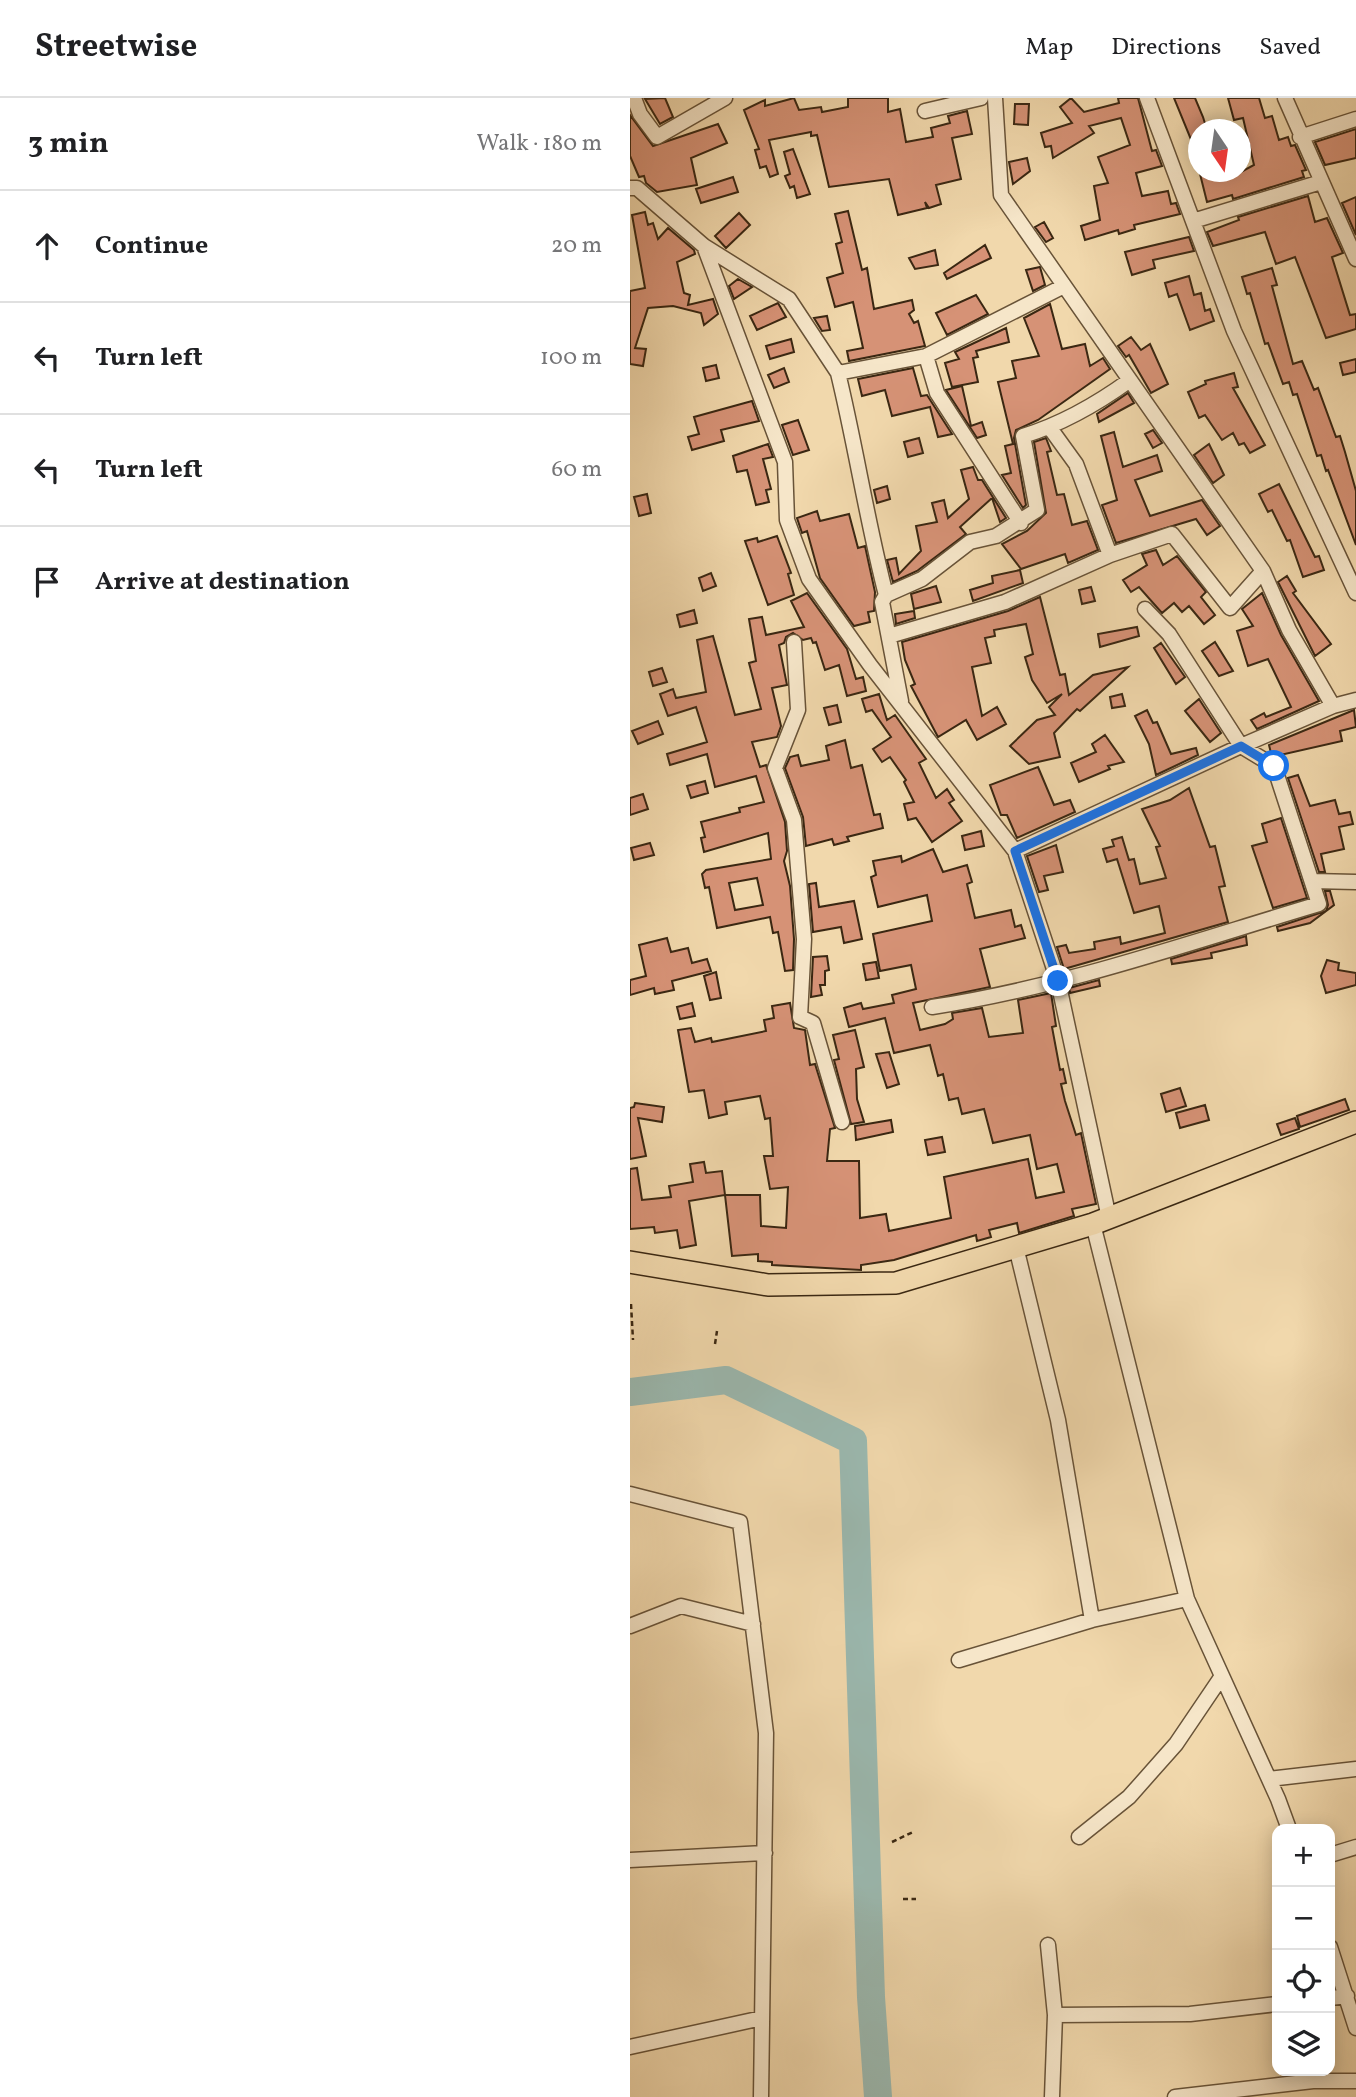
<!DOCTYPE html>
<meta charset="utf-8">
<style>
:root{--surface:#fff;--page:#f2f2f2;--text:#202124;--muted:#757577;--line:#e0e0e0}
body{margin:0;font-family:Vollkorn,serif;background:var(--page);color:var(--text)}
.controls{position:absolute;right:21px;bottom:21px;display:grid;overflow:hidden;border-radius:14px;box-shadow:0 4px 18px #0003}
.controls button{width:63px;height:63px;display:grid;place-items:center;padding:0;border:0;border-bottom:2px solid var(--line);background:var(--surface);color:var(--text);font:35px sans-serif}
.compass{position:absolute;left:558px;top:21px;width:63px;height:63px;border-radius:50%;background:var(--surface);box-shadow:0 4px 18px #0003;rotate:167deg}
.stop{position:absolute;width:21px;height:21px;margin:-16px;border:5px solid #1a73e8;border-radius:50%;background:#fff}
.stop.end{background:#1a73e8;border-color:#fff;box-shadow:0 2px 7px #0008}
.list{margin:0;padding:0;list-style:none}
h2{display:flex;justify-content:space-between;align-items:center;height:91px;margin:0;padding:0 28px;font-size:30px}
h2 small{font-size:23px;font-weight:400;color:var(--muted)}
.list li{display:grid;grid-template-columns:46px 1fr auto;gap:21px;align-items:center;box-sizing:border-box;height:112px;padding:0 28px;border-top:2px solid var(--line)}
.list b{display:block;font-size:26px;white-space:nowrap}
.list em{font-size:23px;font-style:normal;color:var(--muted)}
.icon{flex:none;width:38px;height:38px;fill:none;stroke:currentColor;stroke-width:2;stroke-linecap:round;stroke-linejoin:round}
.map{position:relative;flex:none;width:726px;height:1999px;overflow:hidden}
header{display:flex;align-items:center;gap:42px;box-sizing:border-box;height:98px;padding:0 35px;background:var(--surface);border-bottom:2px solid var(--line)}
header strong{font-size:33px}
nav{display:flex;gap:38px;margin-inline-start:auto;font-size:24px}
main{display:flex}
aside{flex:1;background:var(--surface)}
.map>svg:first-child{display:block}
</style>
<header>
<strong>Streetwise</strong>
<nav><a>Map</a><a>Directions</a><a>Saved</a></nav>
</header>
<main>
<aside>
<h2>3 min<small>Walk · 180 m</small></h2>
<ul class="list">
<li><svg class="icon" aria-label="ahead" viewBox="0 0 24 24"><path d="M12 20V5M6 11l6-6 6 6"/></svg><div><b>Continue</b></div><em>20 m</em></li>
<li><svg class="icon" aria-label="left" viewBox="0 0 24 24"><path d="M17 20v-9H6M10 6l-5 5 5 5"/></svg><div><b>Turn left</b></div><em>100 m</em></li>
<li><svg class="icon" aria-label="left" viewBox="0 0 24 24"><path d="M17 20v-9H6M10 6l-5 5 5 5"/></svg><div><b>Turn left</b></div><em>60 m</em></li>
<li><svg class="icon" aria-label="arrive" viewBox="0 0 24 24"><path d="M6 21V4h12l-3 4 3 4H6"/></svg><div><b>Arrive at destination</b></div></li>
</ul>
</aside>
<div class="map">
<svg width="726" height="1999" viewBox="0 0 726 1999">
<rect width="100%" height="100%" fill="#f1d8ac"/>
<filter id="stains"><feTurbulence type="fractalNoise" baseFrequency=".00286" numOctaves="4"/><feColorMatrix values="0 0 0 0 .2 0 0 0 0 .09 0 0 0 0 .02 0 0 0 .5 -.17"/></filter>
<radialGradient id="worn" r=".72"><stop offset=".6" stop-color="#630" stop-opacity="0"/><stop offset="1" stop-color="#630" stop-opacity=".3"/></radialGradient>
<g fill="none" stroke-linecap="round" stroke-linejoin="round">
<path stroke="#9bb9b0" stroke-width="28" d="M 0,1294 L 96,1282 L 223,1343 L 241,1899 L 248,1999"/>
</g>
<path fill="#d69276" stroke="#3a2712" stroke-width="2" fill-rule="evenodd" d="M 35,0 L 43,19 L 30,26 L 15,1 Z
M 164,0 L 169,12 L 191,9 L 192,14 L 218,9 L 218,0 L 258,0 L 258,14 L 270,11 L 276,44 L 303,39 L 301,30 L 320,25 L 318,18 L 337,13 L 342,36 L 322,40 L 331,81 L 306,87 L 311,106 L 299,110 L 295,104 L 297,110 L 268,117 L 259,81 L 199,89 L 187,37 L 181,38 L 181,34 L 139,42 L 148,76 L 140,79 L 136,68 L 130,70 L 125,52 L 129,51 L 114,12 L 135,2 L 135,8 Z
M 441,0 L 454,14 L 489,5 L 488,0 L 508,0 L 522,53 L 526,52 L 532,68 L 506,75 L 512,98 L 538,93 L 541,106 L 546,105 L 550,116 L 504,127 L 505,131 L 489,136 L 488,132 L 455,142 L 451,128 L 470,122 L 464,88 L 478,85 L 468,59 L 500,47 L 491,20 L 459,28 L 464,35 L 423,60 L 421,48 L 415,49 L 411,35 L 442,25 L 430,9 Z
M 544,0 L 565,0 L 573,19 L 577,32 L 569,32 L 569,61 Z
M 598,0 L 629,0 L 635,20 L 642,18 L 649,42 L 658,39 L 661,48 L 665,47 L 676,72 L 672,73 L 674,79 L 603,101 L 602,97 L 577,104 L 570,76 L 611,74 L 624,67 L 613,20 L 604,22 Z
M 385,6 L 399,6 L 398,27 L 384,26 Z
M 0,17 L 23,48 L 88,26 L 97,45 L 61,60 L 67,87 L 27,94 L 16,85 L 14,78 L 9,79 L 0,58 Z
M 726,31 L 726,60 L 695,67 L 685,44 Z
M 163,51 L 180,96 L 167,100 L 164,88 L 160,90 L 155,78 L 160,76 L 154,54 Z
M 397,60 L 400,73 L 383,86 L 379,64 Z
M 103,79 L 108,94 L 71,105 L 66,91 Z
M 678,98 L 685,124 L 697,120 L 713,155 L 702,159 L 720,217 L 726,216 L 726,231 L 696,240 L 665,159 L 646,166 L 635,134 L 583,148 L 577,134 L 609,122 L 608,119 Z
M 726,99 L 726,137 L 712,105 Z
M 218,113 L 232,172 L 237,170 L 244,211 L 282,202 L 284,212 L 279,216 L 284,225 L 288,223 L 295,248 L 219,263 L 217,253 L 233,250 L 223,204 L 205,209 L 197,180 L 213,175 L 206,146 L 212,144 L 205,116 Z
M 15,114 L 18,127 L 23,125 L 28,141 L 38,130 L 64,152 L 65,156 L 47,164 L 54,195 L 60,197 L 58,207 L 83,201 L 88,216 L 74,227 L 71,215 L 43,208 L 18,210 L 5,250 L 16,251 L 13,268 L 0,266 L 0,193 L 15,190 L 2,117 Z
M 109,115 L 120,127 L 96,150 L 85,138 Z
M 414,124 L 423,140 L 416,144 L 405,129 Z
M 559,139 L 564,153 L 523,162 L 525,170 L 502,177 L 495,154 Z
M 355,147 L 361,160 L 317,181 L 314,175 Z
M 305,152 L 308,167 L 285,171 L 279,160 Z
M 410,169 L 415,187 L 403,193 L 396,172 Z
M 642,170 L 647,187 L 642,188 L 663,266 L 672,263 L 684,292 L 688,290 L 706,339 L 710,338 L 715,354 L 726,393 L 726,447 L 698,372 L 696,373 L 691,357 L 687,358 L 667,296 L 663,297 L 659,284 L 653,286 L 638,245 L 635,246 L 620,195 L 617,196 L 612,179 Z
M 559,178 L 564,197 L 571,195 L 575,213 L 580,211 L 584,223 L 560,232 L 547,196 L 539,199 L 535,185 Z
M 108,181 L 122,189 L 104,201 L 99,188 Z
M 346,197 L 358,216 L 317,237 L 306,215 Z
M 148,205 L 156,219 L 127,232 L 120,218 Z
M 420,206 L 432,251 L 455,246 L 460,268 L 473,260 L 480,271 L 408,322 L 386,332 L 384,340 L 396,407 L 393,410 L 372,377 L 381,375 L 375,348 L 383,346 L 368,284 L 386,280 L 382,263 L 409,258 L 394,220 Z
M 197,218 L 200,232 L 192,233 L 184,220 Z
M 376,230 L 379,244 L 346,253 L 348,259 L 343,260 L 348,284 L 322,289 L 315,265 L 329,261 L 325,254 Z
M 501,239 L 511,252 L 520,246 L 538,286 L 521,295 L 499,257 L 496,259 L 488,248 Z
M 161,241 L 164,254 L 140,261 L 136,248 Z
M 726,261 L 726,274 L 713,277 L 710,265 Z
M 86,267 L 89,280 L 76,283 L 73,270 Z
M 154,270 L 159,284 L 144,290 L 138,277 Z
M 283,270 L 291,298 L 297,297 L 322,336 L 308,339 L 300,309 L 262,318 L 255,292 L 232,298 L 228,281 Z
M 604,275 L 608,289 L 603,290 L 635,347 L 620,355 L 614,345 L 609,347 L 603,335 L 592,342 L 575,317 L 569,320 L 558,294 L 576,286 L 575,283 Z
M 332,288 L 341,328 L 352,324 L 356,337 L 347,340 L 316,292 Z
M 498,295 L 504,305 L 469,324 L 467,316 Z
M 122,303 L 129,323 L 91,332 L 94,343 L 62,352 L 58,339 L 69,336 L 64,319 Z
M 168,322 L 179,352 L 163,357 L 152,327 Z
M 523,332 L 532,345 L 523,350 L 515,336 Z
M 484,334 L 493,369 L 527,357 L 532,373 L 505,382 L 520,418 L 572,402 L 590,428 L 577,437 L 566,421 L 486,445 L 472,407 L 487,402 L 471,338 Z
M 289,340 L 293,355 L 278,359 L 274,344 Z
M 416,340 L 421,353 L 417,354 L 427,397 L 434,396 L 442,427 L 457,423 L 468,452 L 438,465 L 435,456 L 391,471 L 372,446 L 397,433 L 416,415 L 404,344 Z
M 138,346 L 143,359 L 133,361 L 141,391 L 136,392 L 139,404 L 126,407 L 117,372 L 107,374 L 103,358 Z
M 579,346 L 594,377 L 583,385 L 564,357 Z
M 343,369 L 348,382 L 352,382 L 376,420 L 370,424 L 362,400 L 330,429 L 336,436 L 287,473 L 263,484 L 257,462 L 266,460 L 269,476 L 291,453 L 286,428 L 307,424 L 302,405 L 314,402 L 318,420 L 339,401 L 331,372 Z
M 649,386 L 685,459 L 689,458 L 694,472 L 673,479 L 660,442 L 657,443 L 642,412 L 638,414 L 629,396 Z
M 257,388 L 260,401 L 247,405 L 244,392 Z
M 17,396 L 21,415 L 9,418 L 4,399 Z
M 187,413 L 190,423 L 219,416 L 228,450 L 235,448 L 245,494 L 244,513 L 238,514 L 240,524 L 224,528 L 190,480 L 177,433 L 172,435 L 167,420 Z
M 147,438 L 161,475 L 158,476 L 164,497 L 138,507 L 115,443 L 127,440 L 128,444 Z
M 526,452 L 533,467 L 547,458 L 576,494 L 571,499 L 585,517 L 574,526 L 559,508 L 552,514 L 544,505 L 532,515 L 509,489 L 501,494 L 493,482 L 517,467 L 512,456 Z
M 390,472 L 393,485 L 343,503 L 340,492 L 363,485 L 362,478 Z
M 81,475 L 86,488 L 73,493 L 69,480 Z
M 657,478 L 666,493 L 663,495 L 701,546 L 685,558 L 648,484 Z
M 306,488 L 311,504 L 284,511 L 281,496 Z
M 461,489 L 465,503 L 452,506 L 449,492 Z
M 177,495 L 217,551 L 226,581 L 233,579 L 236,593 L 217,598 L 209,567 L 195,572 L 186,544 L 183,545 L 181,540 L 173,542 L 163,535 L 156,539 L 154,545 L 149,547 L 157,587 L 142,590 L 151,628 L 147,639 L 122,644 L 130,669 L 136,667 L 155,724 L 157,753 L 154,763 L 160,788 L 164,841 L 163,872 L 155,873 L 148,834 L 143,835 L 140,819 L 87,830 L 79,789 L 75,790 L 72,776 L 76,772 L 141,761 L 138,735 L 74,754 L 71,740 L 75,739 L 71,724 L 110,714 L 109,710 L 134,704 L 126,678 L 85,689 L 77,656 L 40,667 L 37,656 L 77,644 L 66,609 L 38,618 L 30,596 L 43,591 L 46,600 L 76,594 L 67,542 L 83,538 L 105,617 L 131,611 L 119,565 L 126,563 L 119,521 L 132,519 L 136,537 L 174,529 L 161,503 ZM 127,780 L 133,807 L 105,812 L 99,785 Z
M 632,495 L 651,537 L 689,603 L 627,631 L 621,622 L 634,615 L 636,619 L 661,609 L 638,561 L 618,568 L 607,533 L 623,528 L 612,511 Z
M 410,499 L 430,577 L 435,576 L 439,597 L 463,577 L 498,569 L 450,613 L 447,611 L 424,635 L 430,659 L 399,666 L 380,648 L 407,622 L 425,617 L 419,609 L 432,596 L 417,605 L 402,582 L 395,559 L 403,556 L 396,526 L 364,532 L 365,538 L 355,540 L 361,565 L 342,569 L 352,618 L 367,609 L 376,626 L 347,642 L 336,622 L 308,639 L 281,588 L 285,586 L 275,562 L 272,544 L 378,513 Z
M 64,512 L 67,525 L 50,529 L 47,517 Z
M 284,513 L 285,520 L 266,526 L 265,516 Z
M 507,529 L 509,538 L 470,549 L 468,536 Z
M 585,544 L 603,573 L 589,578 L 572,553 Z
M 531,545 L 555,579 L 546,586 L 524,550 Z
M 32,570 L 37,584 L 23,588 L 19,574 Z
M 249,596 L 257,622 L 265,617 L 296,661 L 289,665 L 306,700 L 317,691 L 324,702 L 319,705 L 332,723 L 302,744 L 286,720 L 278,722 L 274,706 L 284,704 L 274,684 L 276,682 L 260,659 L 252,664 L 243,651 L 261,639 L 242,612 L 236,614 L 232,601 Z
M 492,596 L 495,608 L 482,610 L 480,599 Z
M 569,601 L 591,635 L 580,644 L 555,613 Z
M 207,607 L 211,624 L 199,627 L 194,610 Z
M 517,612 L 523,625 L 527,624 L 541,656 L 566,650 L 568,657 L 526,677 L 519,646 L 505,618 Z
M 724,612 L 726,629 L 710,633 L 712,643 L 646,658 L 641,655 L 639,647 Z
M 28,623 L 33,636 L 8,646 L 2,633 Z
M 475,637 L 494,664 L 478,668 L 480,671 L 449,684 L 441,665 L 466,654 L 462,646 Z
M 215,642 L 221,670 L 232,667 L 244,717 L 250,716 L 253,730 L 217,739 L 219,743 L 204,747 L 202,741 L 176,748 L 173,719 L 155,670 L 160,659 L 168,657 L 171,668 L 199,662 L 196,648 Z
M 408,669 L 424,707 L 440,702 L 445,714 L 387,740 L 377,717 L 371,717 L 360,687 Z
M 668,677 L 680,708 L 705,702 L 709,716 L 720,714 L 723,726 L 709,729 L 714,751 L 691,756 L 695,774 L 689,774 L 658,680 Z
M 75,683 L 78,695 L 61,700 L 57,688 Z
M 559,690 L 580,749 L 585,748 L 595,788 L 589,789 L 598,824 L 434,871 L 427,849 L 436,847 L 439,855 L 465,851 L 464,844 L 490,839 L 491,846 L 535,835 L 529,808 L 504,815 L 487,761 L 477,764 L 473,751 L 484,748 L 482,742 L 492,739 L 499,762 L 504,761 L 510,786 L 536,780 L 526,749 L 530,748 L 512,711 L 540,702 Z
M 13,696 L 18,711 L 0,717 L 0,700 Z
M 651,720 L 677,800 L 643,810 L 622,748 L 637,744 L 632,726 Z
M 351,733 L 354,748 L 335,752 L 332,738 Z
M 20,745 L 24,757 L 4,762 L 1,750 Z
M 426,747 L 433,774 L 414,778 L 418,792 L 409,794 L 397,758 Z
M 303,751 L 313,774 L 337,767 L 342,784 L 337,786 L 345,820 L 381,812 L 385,829 L 391,827 L 395,840 L 350,851 L 360,889 L 283,905 L 290,932 L 315,926 L 323,921 L 322,915 L 352,910 L 359,939 L 393,935 L 388,902 L 421,895 L 426,928 L 422,929 L 430,972 L 433,971 L 436,985 L 431,986 L 435,1003 L 446,1037 L 451,1035 L 466,1106 L 442,1111 L 444,1118 L 389,1135 L 387,1125 L 359,1132 L 361,1139 L 347,1143 L 346,1137 L 264,1162 L 231,1167 L 231,1172 L 142,1167 L 142,1164 L 128,1163 L 128,1156 L 102,1158 L 95,1097 L 130,1097 L 131,1128 L 156,1130 L 158,1089 L 140,1091 L 134,1058 L 143,1058 L 140,1020 L 135,1021 L 130,998 L 95,1004 L 97,1016 L 79,1020 L 74,992 L 59,994 L 48,932 L 61,930 L 65,944 L 81,940 L 82,944 L 136,933 L 134,922 L 144,920 L 142,908 L 160,905 L 164,930 L 175,932 L 180,967 L 185,966 L 205,1030 L 200,1031 L 197,1063 L 229,1063 L 230,1120 L 256,1116 L 259,1133 L 321,1120 L 314,1079 L 398,1061 L 406,1100 L 434,1094 L 427,1066 L 407,1071 L 400,1037 L 363,1045 L 354,1011 L 332,1016 L 328,1000 L 319,1002 L 313,976 L 308,978 L 300,947 L 264,955 L 255,920 L 219,929 L 214,910 L 231,905 L 233,911 L 264,905 L 262,897 L 286,891 L 281,867 L 250,873 L 243,836 L 302,823 L 297,797 L 248,809 L 241,779 L 246,777 L 243,763 L 271,758 L 272,764 Z
M 186,785 L 189,809 L 224,803 L 232,841 L 214,845 L 211,829 L 183,834 L 179,786 Z
M 695,793 L 700,793 L 704,807 L 680,825 L 648,833 L 647,829 L 696,813 L 698,807 Z
M 616,838 L 617,847 L 581,855 L 582,860 L 542,866 L 541,861 Z
M 37,840 L 41,854 L 58,850 L 62,865 L 77,861 L 81,873 L 42,883 L 44,892 L 25,896 L 24,890 L 0,897 L 0,882 L 16,878 L 9,847 Z
M 197,858 L 199,872 L 195,873 L 195,887 L 190,887 L 192,897 L 181,899 L 183,859 Z
M 697,862 L 709,865 L 708,872 L 726,875 L 726,887 L 696,895 L 691,878 Z
M 246,864 L 249,880 L 236,882 L 233,866 Z
M 86,874 L 91,900 L 80,902 L 74,878 Z
M 469,882 L 470,888 L 440,895 L 439,890 Z
M 62,905 L 65,918 L 50,921 L 47,909 Z
M 225,932 L 234,969 L 226,971 L 227,1001 L 234,1024 L 221,1026 L 204,962 L 209,961 L 203,937 Z
M 259,954 L 269,986 L 257,990 L 246,956 Z
M 550,990 L 556,1008 L 536,1014 L 531,996 Z
M 715,1001 L 719,1012 L 670,1029 L 667,1018 Z
M 5,1005 L 34,1009 L 32,1024 L 8,1020 L 16,1058 L 0,1061 L 0,1010 L 4,1009 Z
M 575,1007 L 579,1022 L 550,1030 L 546,1015 Z
M 665,1020 L 669,1031 L 651,1037 L 647,1026 Z
M 261,1022 L 263,1034 L 226,1042 L 225,1028 Z
M 312,1039 L 315,1054 L 298,1057 L 295,1042 Z
M 74,1064 L 76,1075 L 92,1073 L 95,1097 L 59,1103 L 66,1147 L 50,1150 L 47,1132 L 25,1135 L 24,1129 L 0,1131 L 0,1071 L 7,1070 L 12,1102 L 41,1099 L 39,1088 L 63,1084 L 60,1066 Z"/>
<g fill="none" stroke-linecap="round" stroke-linejoin="round">
<g stroke="#685338" stroke-width="17">
<path id="minor" d="M 4,0 L 10,16 L 27,39 L 95,0
M 365,0 L 371,97 L 633,473 L 659,532 L 703,608
M 517,0 L 604,233 L 726,495
M 655,0 L 726,161
M 295,13 L 351,0
M 670,39 L 726,21
M 0,90 L 7,90 L 74,148 L 155,364 L 157,422 L 179,481 L 240,567 L 385,753 L 428,883 L 479,1120
M 563,123 L 691,84
M 74,148 L 159,201 L 208,275 L 296,258 L 434,188
M 296,258 L 307,295 L 391,425
M 208,275 C 226,349 237,424 256,497
M 480,457 L 542,436 L 600,510 L 633,473
M 259,538 L 375,504 L 480,457 L 446,366 L 420,330
M 164,544 L 168,612 L 145,670 L 164,722 L 174,841 L 170,919 L 183,925 L 212,1024
M 271,603 L 252,504 L 256,497 L 292,481 L 340,444 L 366,438 L 407,412 L 393,338 C 432,326 467,306 500,282
M 385,753 L 611,648 L 703,608 L 726,602
M 682,783 L 726,784
M 302,909 C 434,889 561,844 689,806 L 644,668 L 611,648 L 539,536 L 515,511
M 463,1126 L 557,1501 L 648,1701 L 659,1731
M 386,1149 L 428,1322 L 462,1522
M 0,1396 L 110,1424 L 136,1635 L 131,1999
M 0,1528 L 51,1508 L 123,1526
M 329,1562 L 462,1522 L 557,1501
M 639,1681 L 726,1671
M 449,1739 L 499,1699 L 546,1646 L 592,1578
M 700,1757 L 726,1749
M 0,1762 L 135,1755
M 418,1847 L 425,1917 L 560,1916 L 647,1906
M 700,1849 L 726,1930
M 700,1900 L 717,1898
M 0,1949 L 132,1920
M 422,1999 L 425,1917
M 545,1999 L 683,1983 L 726,1983"/>
</g>
<g stroke="#3a2712" stroke-width="24">
<path id="primary" d="M 0,1164 L 138,1187 L 266,1185 L 463,1126 L 726,1024"/>
</g>
<path stroke="#3a2712" stroke-width="2.5" stroke-dasharray="5 3.5" stroke-linecap="butt" d="M 1,1206 L 3,1242
M 85,1246 L 87,1233
M 262,1744 L 285,1733
M 273,1801 L 286,1801"/>
<use href="#minor" stroke="#f6e6c9" stroke-width="14"/>
<use href="#primary" stroke="#f1d8ac" stroke-width="21"/>
</g>
<g fill="none" stroke-linecap="round" stroke-linejoin="round">
<path stroke="#1a73e8" stroke-width="9" d="M 428,883 L 385,753 L 611,648 L 644,668"/>
</g>
<rect width="100%" height="100%" filter="url(#stains)"/>
<rect width="100%" height="100%" fill="url(#worn)"/>
</svg>
<div class="controls">
<button>+</button>
<button>−</button>
<button><svg class="icon" aria-label="locate" viewBox="0 0 24 24"><circle cx="12" cy="12" r="6"/><path d="M12 2v4M12 18v4M2 12h4M18 12h4"/></svg></button>
<button><svg class="icon" aria-label="layers" viewBox="0 0 24 24"><path d="M12 4l9 5-9 5-9-5zM3 14l9 5 9-5"/></svg></button>
</div>
<svg class="compass" viewBox="-18 -18 36 36"><path d="M0-13l5 13h-10z" fill="#e53935"/><path d="M0 13l5-13h-10z" fill="#757577"/></svg>
<div class="stop" style="left:644px;top:668px"></div>
<div class="stop end" style="left:428px;top:883px"></div>
</div>
</main>
